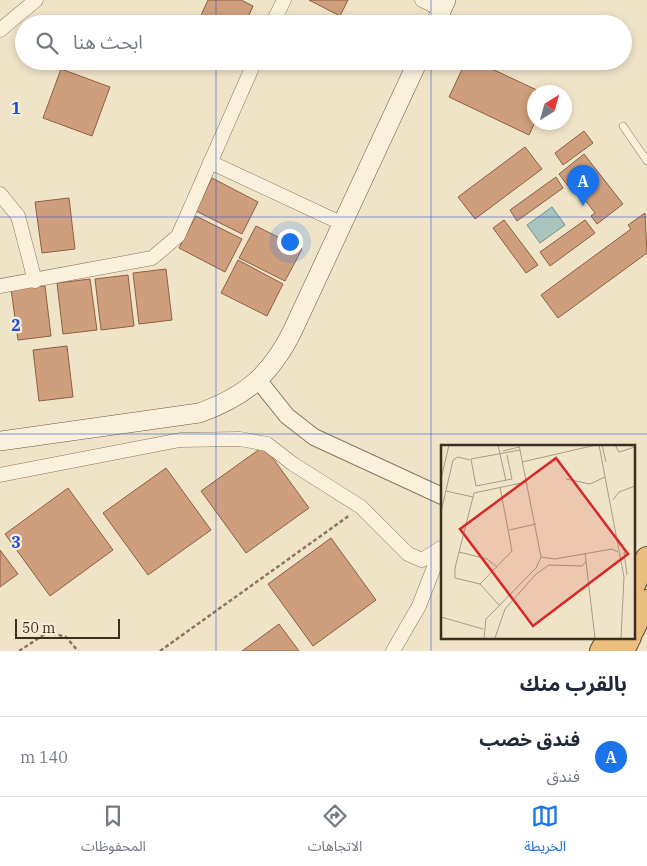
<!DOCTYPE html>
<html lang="ar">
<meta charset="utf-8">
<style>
:root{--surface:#fff;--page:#f6f6f7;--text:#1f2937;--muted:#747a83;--line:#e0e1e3;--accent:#1a73e8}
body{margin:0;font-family:"IBM Plex Serif","Noto Sans Arabic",serif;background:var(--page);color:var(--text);direction:rtl}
.compass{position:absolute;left:527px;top:85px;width:45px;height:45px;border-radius:50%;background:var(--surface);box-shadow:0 2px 8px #0003;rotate:37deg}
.scale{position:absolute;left:15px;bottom:12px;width:105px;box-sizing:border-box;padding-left:5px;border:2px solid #3d2e20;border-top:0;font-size:14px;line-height:18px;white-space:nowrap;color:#3d2e20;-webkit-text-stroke:4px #f7eed8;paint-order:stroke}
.you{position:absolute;left:289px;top:241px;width:18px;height:18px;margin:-12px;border:4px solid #fff;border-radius:50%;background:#1a73e8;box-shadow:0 0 0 8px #1a73e833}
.badge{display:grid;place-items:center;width:32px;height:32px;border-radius:50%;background:var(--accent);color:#fff;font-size:16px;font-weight:700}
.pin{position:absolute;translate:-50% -41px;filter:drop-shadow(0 1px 2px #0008)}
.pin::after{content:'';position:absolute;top:26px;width:18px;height:15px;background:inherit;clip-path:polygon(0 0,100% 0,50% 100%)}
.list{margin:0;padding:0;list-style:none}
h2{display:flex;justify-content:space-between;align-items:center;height:65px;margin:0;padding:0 20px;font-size:21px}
h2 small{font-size:16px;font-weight:400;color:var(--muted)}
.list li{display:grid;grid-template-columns:32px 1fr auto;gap:15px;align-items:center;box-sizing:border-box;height:80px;padding:0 20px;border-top:1px solid var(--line)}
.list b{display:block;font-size:19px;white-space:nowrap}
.list p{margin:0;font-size:16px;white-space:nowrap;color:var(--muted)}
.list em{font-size:16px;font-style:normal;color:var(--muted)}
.icon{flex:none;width:28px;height:28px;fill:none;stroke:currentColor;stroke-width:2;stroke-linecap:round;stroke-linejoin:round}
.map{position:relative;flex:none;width:647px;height:651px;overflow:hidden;direction:ltr}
.search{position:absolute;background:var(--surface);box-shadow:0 2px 8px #0003;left:15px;right:15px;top:15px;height:55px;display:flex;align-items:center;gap:12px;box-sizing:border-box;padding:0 18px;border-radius:28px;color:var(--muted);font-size:19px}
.sheet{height:145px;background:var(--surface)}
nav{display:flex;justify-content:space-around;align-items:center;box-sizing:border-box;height:70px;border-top:1px solid var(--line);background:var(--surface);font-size:14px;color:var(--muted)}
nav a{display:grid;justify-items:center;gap:2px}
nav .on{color:var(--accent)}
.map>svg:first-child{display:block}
</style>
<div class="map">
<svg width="647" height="651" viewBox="0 0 647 651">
<rect width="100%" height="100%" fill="#f0e4c8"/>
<path fill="#a9c4bc" stroke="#6f938a" d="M 552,207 L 565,225 L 540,243 L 527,225 Z"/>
<path fill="#cf9f7d" stroke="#8d5f41" d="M 208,0 L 241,0 L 253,6 L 245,24 L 197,24 Z
M 309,0 L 348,0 L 340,16 Z
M 466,61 L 475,61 L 541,92 L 534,92 L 535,122 L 529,135 L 449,97 Z
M 61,69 L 110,87 L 92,136 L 43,118 Z
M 584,131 L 593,143 L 563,165 L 555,153 Z
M 525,147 L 542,169 L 475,219 L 458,197 Z
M 584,154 L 623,204 L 597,224 L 591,216 L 595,213 L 572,183 L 568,186 L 559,174 Z
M 556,177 L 563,188 L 517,221 L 510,210 Z
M 212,178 L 258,202 L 242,234 L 196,211 Z
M 69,198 L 75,249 L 42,253 L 35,202 Z
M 645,213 L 647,253 L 558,318 L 541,295 L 631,229 L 628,225 Z
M 196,216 L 242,239 L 225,272 L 179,248 Z
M 504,220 L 538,265 L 526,273 L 493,228 Z
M 585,220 L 595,233 L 550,266 L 540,252 Z
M 256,226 L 302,249 L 285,281 L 239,258 Z
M 238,260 L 283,284 L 267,316 L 221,293 Z
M 166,269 L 172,320 L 139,324 L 133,273 Z
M 128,275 L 134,326 L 101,330 L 95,279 Z
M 90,279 L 97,330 L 63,334 L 57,283 Z
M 45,286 L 51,336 L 18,340 L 11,289 Z
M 67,346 L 73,397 L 39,401 L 33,350 Z
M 264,446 L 309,508 L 246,553 L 201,491 Z
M 166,468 L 211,530 L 148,575 L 103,513 Z
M 68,488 L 113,550 L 50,596 L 5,534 Z
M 331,538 L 376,600 L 313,646 L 268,584 Z
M 0,550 L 18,574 L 0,587 Z
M 279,624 L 299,651 L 242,651 Z"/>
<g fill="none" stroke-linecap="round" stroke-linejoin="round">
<g stroke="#8d765c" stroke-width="8">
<path id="service" d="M 623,126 L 647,161"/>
</g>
<g stroke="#8d765c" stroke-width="15">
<path id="minor" d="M 422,0 L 442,10
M 272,24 L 284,0
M 0,30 L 36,0
M 210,162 L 343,224
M 0,194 L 18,216 L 35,281
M 0,286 L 152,258 L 178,236 L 255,61
M 0,475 L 180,440 L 240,439 L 267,444 L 293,464 L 361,507 L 408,554 L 422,560 L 441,548
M 393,651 L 419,606 L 441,549"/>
</g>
<g stroke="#8d765c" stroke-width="18">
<path id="tertiary" d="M 259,381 L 287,416 L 314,437 L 442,496"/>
</g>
<g stroke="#6f573f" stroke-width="20">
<path id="secondary" d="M 435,24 L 446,0
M 0,441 L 199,413 C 244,397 270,376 292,332 L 418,61"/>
</g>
<g stroke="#5b4430" stroke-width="24">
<path id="trunk" d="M 633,587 L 647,558
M 633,630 L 647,601
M 601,651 L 609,637
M 623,651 L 630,637"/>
</g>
<path stroke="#8d765c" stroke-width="2.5" stroke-dasharray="4 2.5" stroke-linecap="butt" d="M 19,651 L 48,632 L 66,637 L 78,651
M 160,651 L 350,515"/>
<use href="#service" stroke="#faf1dc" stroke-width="7"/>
<use href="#minor" stroke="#faf1dc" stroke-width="14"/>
<use href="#tertiary" stroke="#faf1dc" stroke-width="16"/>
<use href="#secondary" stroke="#faf1dc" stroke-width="19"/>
<use href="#trunk" stroke="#eabe7c" stroke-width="22"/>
</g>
<path fill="none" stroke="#1d4ed8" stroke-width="1" stroke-opacity="0.55" d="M 216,0 L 216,24M 431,0 L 431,24M 216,61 L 216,651M 431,61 L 431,651M 0,217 L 647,217M 0,434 L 647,434"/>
<g transform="translate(441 445)">
<rect width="194" height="194" fill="#f0e4c8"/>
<path fill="none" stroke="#a89b85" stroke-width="1" d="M 57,0 L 65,36M 158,0 L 183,132 L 180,193M 161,0 L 165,17M 174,0 L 178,7 L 194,2M 62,6 L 78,2M 66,10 L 71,34 L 35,41 L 30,14 L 79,5M 81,17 L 155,0M 0,34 L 8,0M 125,34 L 149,39 L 164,32M 5,46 L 32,52M 172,55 L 178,47 L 194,41M 0,67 L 12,15 L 17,12 L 29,15M 68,85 L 95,79M 18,107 L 46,114 L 56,122M 183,107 L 186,130M 144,108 L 154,193M 100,112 L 114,114 L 171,104 L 177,107M 39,139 L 71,106 L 59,42M 58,160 L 39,139 L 14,133 L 14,123 L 33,48 L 85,37M 0,172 L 42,184M 43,193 L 45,174 L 95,123 L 100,112 L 78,0M 54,193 L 64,164 L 95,129 L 108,120 L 141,121 L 145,116"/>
<path fill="#d62828" fill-opacity="0.15" stroke="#d62828" stroke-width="2.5" d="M 115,13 L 187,109 L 92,181 L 19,84 Z"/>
<rect width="194" height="194" fill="none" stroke="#3d2e20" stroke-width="2.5"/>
</g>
<g font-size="16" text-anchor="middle" font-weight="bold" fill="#1d4ed8" stroke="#f7eed8" stroke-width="4.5" stroke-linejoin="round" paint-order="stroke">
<text x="16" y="114">1</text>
<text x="16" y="331">2</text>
<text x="16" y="548">3</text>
</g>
</svg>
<svg class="compass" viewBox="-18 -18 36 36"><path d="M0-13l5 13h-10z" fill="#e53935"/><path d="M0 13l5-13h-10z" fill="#747a83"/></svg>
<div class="scale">50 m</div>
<div class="you"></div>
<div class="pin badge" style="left:583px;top:206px">A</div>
<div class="search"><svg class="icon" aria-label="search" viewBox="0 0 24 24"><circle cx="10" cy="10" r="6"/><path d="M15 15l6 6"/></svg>ابحث هنا</div>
</div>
<section class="sheet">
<h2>بالقرب منك<small></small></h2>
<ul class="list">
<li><span class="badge">A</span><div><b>فندق خصب</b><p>فندق</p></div><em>140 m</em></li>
</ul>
</section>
<nav>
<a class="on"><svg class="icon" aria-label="map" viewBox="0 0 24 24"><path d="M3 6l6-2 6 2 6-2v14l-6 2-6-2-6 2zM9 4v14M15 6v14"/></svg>الخريطة</a>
<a><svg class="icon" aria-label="directions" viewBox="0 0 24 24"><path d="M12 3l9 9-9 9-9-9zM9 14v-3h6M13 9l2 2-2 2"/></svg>الاتجاهات</a>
<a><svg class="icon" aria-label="saved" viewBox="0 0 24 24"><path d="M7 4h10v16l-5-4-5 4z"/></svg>المحفوظات</a>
</nav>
